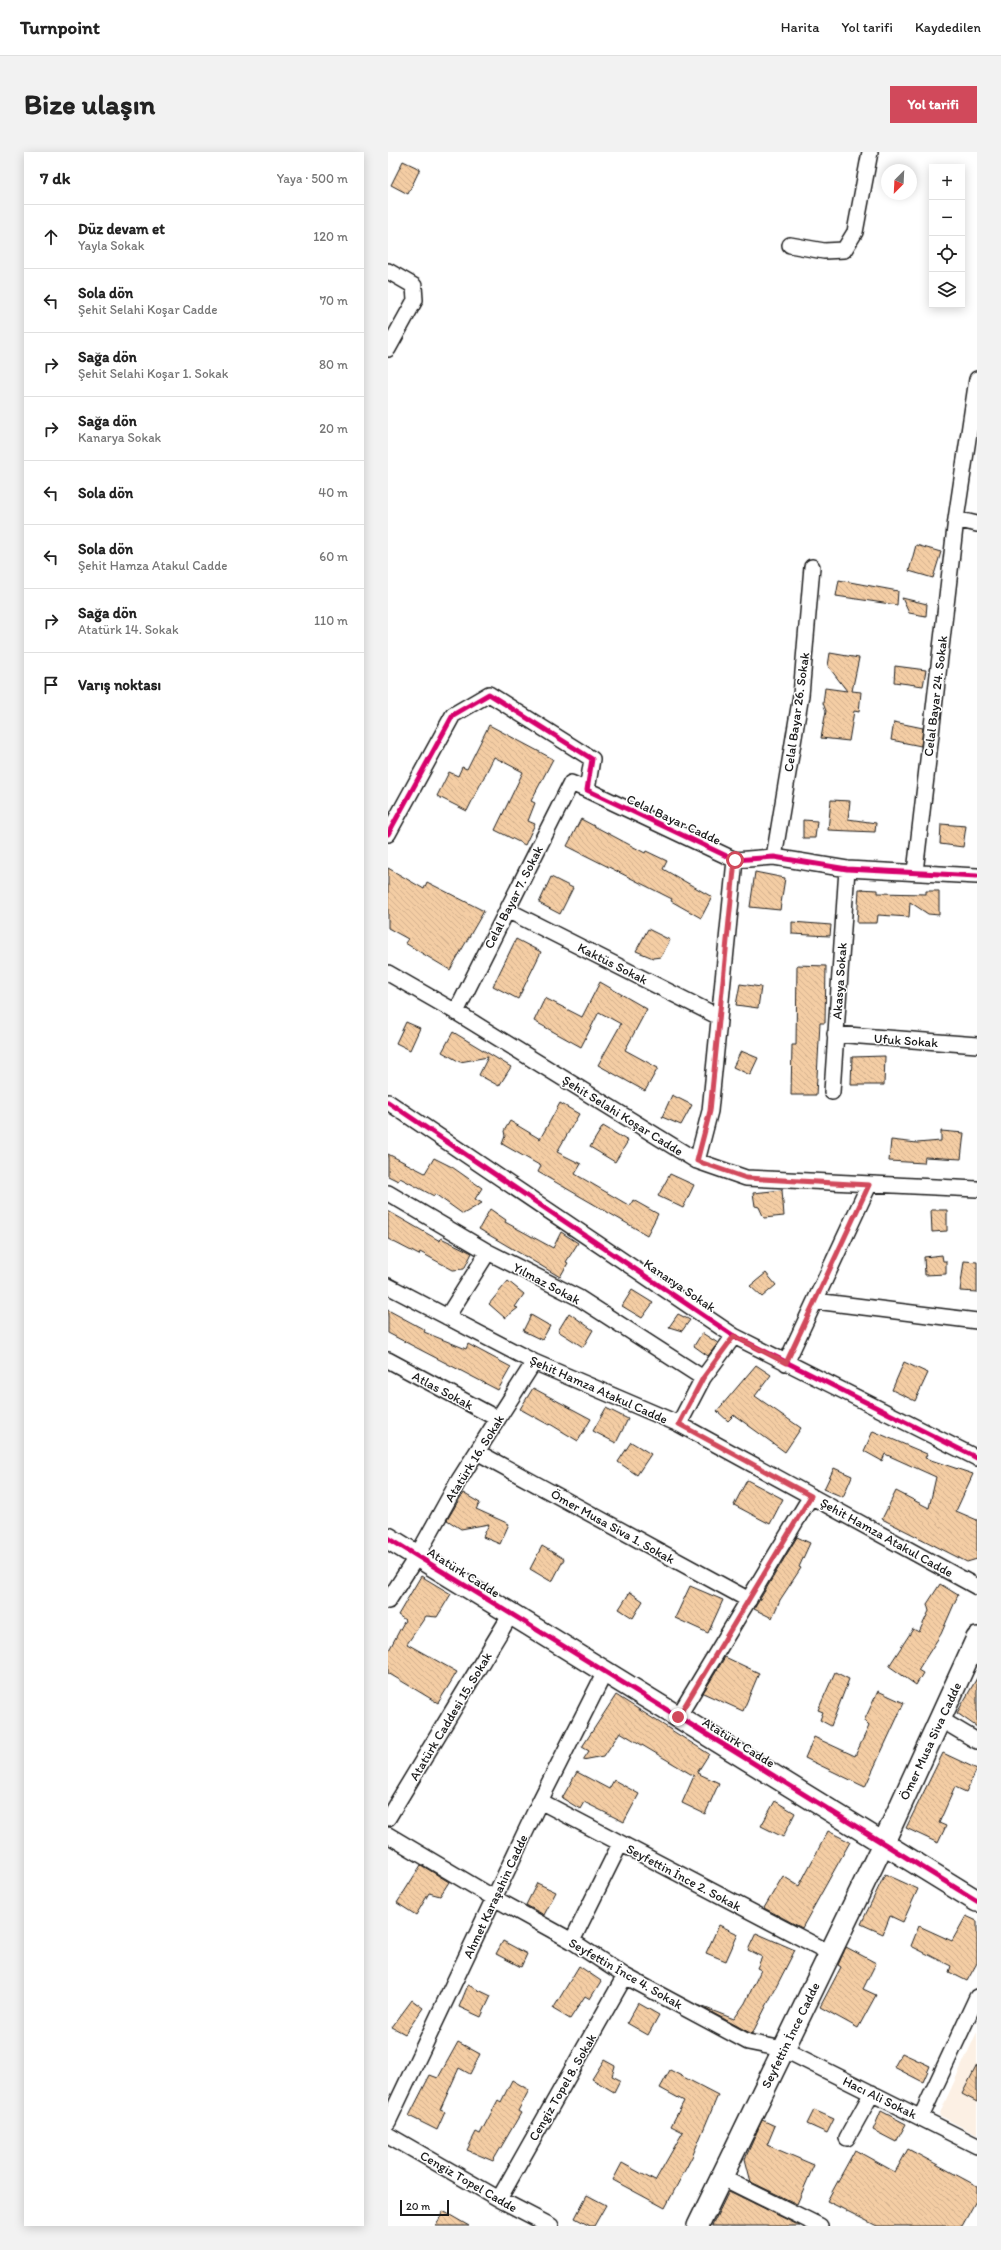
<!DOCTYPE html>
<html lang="tr">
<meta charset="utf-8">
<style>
:root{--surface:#fff;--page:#f2f2f2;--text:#222;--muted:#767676;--line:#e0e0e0;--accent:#d1495b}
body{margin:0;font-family:Itim,sans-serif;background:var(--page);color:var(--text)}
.controls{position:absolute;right:12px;top:12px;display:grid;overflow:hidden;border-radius:0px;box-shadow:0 2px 10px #0003}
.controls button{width:36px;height:36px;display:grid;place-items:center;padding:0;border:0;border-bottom:1px solid var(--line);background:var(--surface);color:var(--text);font:20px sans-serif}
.compass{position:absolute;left:493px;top:12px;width:36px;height:36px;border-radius:50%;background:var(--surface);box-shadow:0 2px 10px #0003;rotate:204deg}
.scale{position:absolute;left:12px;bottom:10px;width:49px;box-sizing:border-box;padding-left:4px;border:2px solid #1c1c1c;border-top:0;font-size:11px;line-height:14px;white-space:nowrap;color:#1c1c1c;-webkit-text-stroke:3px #fff;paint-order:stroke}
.stop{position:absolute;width:12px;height:12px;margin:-9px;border:3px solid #d1495b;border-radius:50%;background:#fff}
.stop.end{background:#d1495b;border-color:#fff;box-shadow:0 1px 4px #0008}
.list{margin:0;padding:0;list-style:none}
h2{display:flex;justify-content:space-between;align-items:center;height:52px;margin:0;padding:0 16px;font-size:17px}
h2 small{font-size:13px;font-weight:400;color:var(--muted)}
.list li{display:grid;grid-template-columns:26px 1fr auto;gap:12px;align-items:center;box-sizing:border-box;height:64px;padding:0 16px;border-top:1px solid var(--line)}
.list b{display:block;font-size:15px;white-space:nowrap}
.list p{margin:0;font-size:13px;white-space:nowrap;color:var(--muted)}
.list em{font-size:13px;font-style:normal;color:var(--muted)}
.icon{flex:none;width:22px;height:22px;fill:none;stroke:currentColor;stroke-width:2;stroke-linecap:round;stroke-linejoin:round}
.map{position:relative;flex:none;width:589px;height:2074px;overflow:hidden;border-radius:0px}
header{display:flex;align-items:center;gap:24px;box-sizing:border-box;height:56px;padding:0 20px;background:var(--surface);border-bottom:1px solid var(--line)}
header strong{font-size:19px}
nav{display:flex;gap:22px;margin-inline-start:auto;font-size:14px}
.intro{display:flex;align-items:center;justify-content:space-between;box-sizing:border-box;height:96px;padding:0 24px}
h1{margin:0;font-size:28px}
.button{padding:10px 18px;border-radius:0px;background:var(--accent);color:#fff;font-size:14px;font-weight:700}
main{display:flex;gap:24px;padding:0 24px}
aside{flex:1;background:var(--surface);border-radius:0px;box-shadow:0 2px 10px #0003}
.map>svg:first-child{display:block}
</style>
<header>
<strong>Turnpoint</strong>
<nav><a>Harita</a><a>Yol tarifi</a><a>Kaydedilen</a></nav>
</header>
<div class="intro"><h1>Bize ulaşın</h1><a class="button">Yol tarifi</a></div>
<main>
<aside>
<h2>7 dk<small>Yaya · 500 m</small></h2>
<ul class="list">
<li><svg class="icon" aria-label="ahead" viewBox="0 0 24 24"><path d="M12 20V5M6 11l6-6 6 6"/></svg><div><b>Düz devam et</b><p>Yayla Sokak</p></div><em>120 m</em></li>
<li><svg class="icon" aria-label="left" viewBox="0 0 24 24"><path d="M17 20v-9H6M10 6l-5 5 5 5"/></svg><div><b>Sola dön</b><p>Şehit Selahi Koşar Cadde</p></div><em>70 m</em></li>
<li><svg class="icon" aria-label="right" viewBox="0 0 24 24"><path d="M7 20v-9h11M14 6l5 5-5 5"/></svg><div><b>Sağa dön</b><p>Şehit Selahi Koşar 1. Sokak</p></div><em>80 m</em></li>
<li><svg class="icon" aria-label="right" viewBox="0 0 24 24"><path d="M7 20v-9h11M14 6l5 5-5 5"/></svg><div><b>Sağa dön</b><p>Kanarya Sokak</p></div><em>20 m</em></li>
<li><svg class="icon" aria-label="left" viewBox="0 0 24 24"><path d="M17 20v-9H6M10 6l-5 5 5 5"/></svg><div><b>Sola dön</b></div><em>40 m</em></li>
<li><svg class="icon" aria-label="left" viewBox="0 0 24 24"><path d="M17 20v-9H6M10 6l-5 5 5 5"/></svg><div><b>Sola dön</b><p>Şehit Hamza Atakul Cadde</p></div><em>60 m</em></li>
<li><svg class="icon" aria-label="right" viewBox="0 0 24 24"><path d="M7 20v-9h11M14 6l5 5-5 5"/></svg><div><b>Sağa dön</b><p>Atatürk 14. Sokak</p></div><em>110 m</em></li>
<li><svg class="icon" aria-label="arrive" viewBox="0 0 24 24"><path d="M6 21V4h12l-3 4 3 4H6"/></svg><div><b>Varış noktası</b></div></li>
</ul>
</aside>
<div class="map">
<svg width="589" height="2074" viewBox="0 0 589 2074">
<defs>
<pattern id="building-back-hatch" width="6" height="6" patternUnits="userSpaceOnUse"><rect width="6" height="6" fill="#f4cda4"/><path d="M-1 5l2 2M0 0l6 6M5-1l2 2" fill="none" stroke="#d1af8d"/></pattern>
</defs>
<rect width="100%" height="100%" fill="#fff"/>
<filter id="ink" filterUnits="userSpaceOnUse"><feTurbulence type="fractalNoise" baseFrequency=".025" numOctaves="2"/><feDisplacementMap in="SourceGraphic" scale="8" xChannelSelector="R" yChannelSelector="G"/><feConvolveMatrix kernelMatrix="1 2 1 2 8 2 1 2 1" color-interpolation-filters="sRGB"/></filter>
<g filter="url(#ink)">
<path fill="#fcf0e4" d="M 589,1880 L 589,1983 L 551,1963 Z"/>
<path fill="url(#building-back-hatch)" stroke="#1c1c1c" d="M 15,9 L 32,17 L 20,42 L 3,33 Z
M 528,393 L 553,400 L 545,426 L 521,419 Z
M 451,428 L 510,439 L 509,453 L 448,444 Z
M 514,446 L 539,452 L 538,464 L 521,461 Z
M 442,501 L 471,506 L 464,539 L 473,540 L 471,560 L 466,559 L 461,589 L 433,586 L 438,559 L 435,551 L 437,536 L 459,539 L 440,514 Z
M 507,514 L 538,518 L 535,534 L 506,530 Z
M 506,570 L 535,576 L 533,594 L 503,588 Z
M 101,573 L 165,607 L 143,649 L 147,651 L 140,669 L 147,672 L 137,693 L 107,678 L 135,620 L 106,605 L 79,659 L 49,644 L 61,620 L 70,624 L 74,615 L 79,617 Z
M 443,648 L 462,649 L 460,667 L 488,671 L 487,680 L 440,678 Z
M 193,667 L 257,701 L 258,699 L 279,709 L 275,717 L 324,745 L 313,766 L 283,749 L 284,747 L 179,694 Z
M 415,668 L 429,669 L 427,686 L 415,686 Z
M 553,672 L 578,674 L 575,695 L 552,692 Z
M 0,716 L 36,737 L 39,730 L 96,759 L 62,818 L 17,791 L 20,787 L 0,776 Z
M 367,720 L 397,726 L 392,758 L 362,755 Z
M 163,725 L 185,736 L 172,762 L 151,751 Z
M 471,737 L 490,738 L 490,741 L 538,742 L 538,739 L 551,739 L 551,763 L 540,762 L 522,750 L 521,765 L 490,763 L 489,771 L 469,771 Z
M 404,770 L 443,773 L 442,784 L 404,782 Z
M 260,777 L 282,788 L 273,805 L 265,806 L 248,799 Z
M 128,787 L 153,800 L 130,847 L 105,834 Z
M 409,813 L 438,814 L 437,871 L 432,871 L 428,943 L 403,943 L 404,893 L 408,893 Z
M 212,830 L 259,857 L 237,898 L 270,916 L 257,939 L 210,913 L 233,872 L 211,860 L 193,895 L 146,869 L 157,846 L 194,865 Z
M 352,832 L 373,835 L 370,856 L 348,853 Z
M 18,870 L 32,876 L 22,898 L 8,891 Z
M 65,880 L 123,915 L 111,934 L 91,923 L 100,905 L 72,910 L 54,900 Z
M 353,899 L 370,906 L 362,923 L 345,915 Z
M 497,904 L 496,933 L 463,933 L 464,905 Z
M 284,943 L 304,953 L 293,973 L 274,965 Z
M 172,951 L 191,962 L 169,1000 L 193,1012 L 187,1022 L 242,1054 L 245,1048 L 270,1062 L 259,1083 L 150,1020 L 153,1014 L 114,992 L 117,984 L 116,979 L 122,969 L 152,987 Z
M 215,974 L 240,989 L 227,1010 L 202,995 Z
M 553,979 L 576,981 L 573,1007 L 537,1005 L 536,1011 L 501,1009 L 503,988 L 529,991 L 553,989 Z
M 0,1002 L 37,1021 L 46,1006 L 64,1015 L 94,1036 L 87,1047 L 94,1051 L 75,1062 L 47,1042 L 46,1044 L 12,1026 L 10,1029 L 0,1024 Z
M 282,1022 L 306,1033 L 295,1056 L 270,1044 Z
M 394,1038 L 396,1064 L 376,1066 L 371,1055 L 367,1054 L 365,1041 Z
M 102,1057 L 118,1068 L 117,1070 L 165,1096 L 173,1080 L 190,1091 L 178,1110 L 180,1111 L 172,1125 L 91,1077 Z
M 543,1058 L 559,1058 L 559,1079 L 544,1080 Z
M 0,1059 L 52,1089 L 53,1086 L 84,1101 L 76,1117 L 65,1118 L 32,1100 L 31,1103 L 0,1087 Z
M 554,1103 L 555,1109 L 558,1109 L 558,1122 L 537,1123 L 536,1105 Z
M 576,1109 L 589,1110 L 589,1140 L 572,1139 Z
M 378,1121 L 388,1133 L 374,1145 L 362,1134 Z
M 120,1129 L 136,1142 L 127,1155 L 130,1156 L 117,1166 L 101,1152 Z
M 244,1138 L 265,1151 L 254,1166 L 234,1154 Z
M 0,1158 L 37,1178 L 36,1180 L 78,1197 L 80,1192 L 123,1215 L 110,1238 L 0,1181 Z
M 181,1161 L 205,1178 L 195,1195 L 170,1179 Z
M 290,1162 L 302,1168 L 294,1179 L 281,1175 Z
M 143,1163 L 162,1174 L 154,1188 L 135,1179 Z
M 314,1181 L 330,1191 L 320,1204 L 306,1194 Z
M 516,1210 L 540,1221 L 527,1249 L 504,1238 Z
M 368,1213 L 383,1223 L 367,1244 L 413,1276 L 397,1300 L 346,1263 L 340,1269 L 329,1259 Z
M 145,1236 L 203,1267 L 190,1289 L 162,1272 L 161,1273 L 132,1257 Z
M 218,1256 L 240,1267 L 228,1291 L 205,1279 Z
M 485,1279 L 539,1302 L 537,1306 L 585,1322 L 568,1359 L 589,1368 L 589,1407 L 579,1410 L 494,1367 L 508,1339 L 541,1356 L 548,1325 L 497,1302 L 494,1309 L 476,1299 Z
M 243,1290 L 263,1302 L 249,1323 L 230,1310 Z
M 446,1316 L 464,1324 L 455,1345 L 436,1337 Z
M 359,1328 L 395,1347 L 382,1372 L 346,1353 Z
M 75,1341 L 92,1351 L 88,1357 L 121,1372 L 112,1392 L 95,1385 L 101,1372 L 73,1377 L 59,1368 Z
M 409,1385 L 422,1391 L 411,1415 L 413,1416 L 392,1448 L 384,1466 L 366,1457 Z
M 154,1394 L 176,1407 L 164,1430 L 142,1417 Z
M 33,1424 L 63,1442 L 49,1465 L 38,1464 L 19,1492 L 69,1520 L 50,1551 L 0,1521 L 0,1500 L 17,1468 L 10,1463 Z
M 552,1432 L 570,1443 L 553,1482 L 530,1518 L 535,1521 L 528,1533 L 501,1514 L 525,1477 L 531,1480 L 541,1459 L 539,1452 Z
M 302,1434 L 335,1448 L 320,1481 L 287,1466 Z
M 242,1440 L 255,1449 L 245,1466 L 231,1457 Z
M 337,1505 L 371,1521 L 355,1559 L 315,1541 Z
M 447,1520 L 461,1527 L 443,1574 L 432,1568 L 435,1560 L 430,1558 Z
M 589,1526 L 589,1575 L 569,1561 Z
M 490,1539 L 516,1551 L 477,1635 L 417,1606 L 426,1585 L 467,1604 L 481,1574 L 476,1569 Z
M 228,1543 L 321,1602 L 309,1621 L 331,1631 L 317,1662 L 294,1651 L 306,1624 L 232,1580 L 216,1604 L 195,1608 L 201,1599 L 194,1595 Z
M 555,1601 L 589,1617 L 578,1640 L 567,1635 L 551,1671 L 558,1674 L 550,1691 L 518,1676 Z
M 189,1620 L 221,1637 L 226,1628 L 251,1642 L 236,1670 L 196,1650 L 192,1657 L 174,1646 Z
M 387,1649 L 407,1661 L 395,1685 L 373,1674 Z
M 440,1679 L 462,1690 L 414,1776 L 376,1756 L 395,1724 L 411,1734 Z
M 33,1713 L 61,1730 L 52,1744 L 41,1741 L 28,1763 L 9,1751 Z
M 497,1722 L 530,1737 L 515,1770 L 502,1764 L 495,1782 L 473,1772 Z
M 149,1731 L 168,1740 L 156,1763 L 138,1753 Z
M 578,1764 L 589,1769 L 589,1811 L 579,1829 L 561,1820 L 563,1814 L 523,1794 L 531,1774 L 564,1789 Z
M 331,1773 L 350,1782 L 338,1809 L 318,1801 Z
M 368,1781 L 407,1798 L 364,1882 L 310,1853 L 346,1867 L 357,1851 L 373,1818 L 369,1816 L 374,1805 L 360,1798 Z
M 115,1789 L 139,1802 L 133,1815 L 108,1802 Z
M 458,1795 L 488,1811 L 475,1837 L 488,1843 L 470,1876 L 432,1855 L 453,1815 L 450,1813 Z
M 191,1814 L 213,1829 L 202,1847 L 197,1844 L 182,1867 L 165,1857 Z
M 80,1833 L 103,1844 L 93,1865 L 71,1855 Z
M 24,1848 L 35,1856 L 17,1882 L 4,1875 Z
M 250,1851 L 271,1863 L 260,1883 L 239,1871 Z
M 70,1890 L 92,1902 L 82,1922 L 71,1916 L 52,1958 L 57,1960 L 49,1978 L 21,1964 L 42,1923 L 50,1926 Z
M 514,1901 L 542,1914 L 535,1930 L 506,1915 Z
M 216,1908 L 227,1914 L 224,1924 L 232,1928 L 226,1940 L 204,1927 Z
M 589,1913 L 589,1950 L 574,1942 Z
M 282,1918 L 330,1943 L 304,2005 L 277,2056 L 225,2028 L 234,2011 L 267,2029 L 295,1980 L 283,1974 L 296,1949 L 272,1936 Z
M 124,1928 L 141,1938 L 130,1959 L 133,1961 L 105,2009 L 79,1998 L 88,1980 L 92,1982 L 110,1948 L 113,1950 Z
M 426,1958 L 446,1967 L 439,1981 L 419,1972 Z
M 493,1959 L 518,1972 L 508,1990 L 485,1978 Z
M 374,1968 L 387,1974 L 379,1993 L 426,2013 L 409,2052 L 363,2030 L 357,2007 Z
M 520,1997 L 589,2034 L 589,2047 L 574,2074 L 489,2074 L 439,2049 L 467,1998 L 507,2020 Z
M 341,2039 L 412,2074 L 324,2074 Z
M 199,2043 L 218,2053 L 206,2074 L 202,2074 L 187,2066 Z
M 55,2059 L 81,2074 L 48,2074 Z"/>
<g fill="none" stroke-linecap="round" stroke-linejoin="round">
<g stroke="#1c1c1c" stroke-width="18">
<path id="minor" d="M 402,93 L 436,99 L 456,98 L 467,80 L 482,0
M 0,119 L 26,134 L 27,148 L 0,197
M 568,367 L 589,372
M 0,682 L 65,563 L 101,542 L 204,607 L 199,638 L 347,708 L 386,705 L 459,717 L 589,724
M 386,705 L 413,543 L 424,415
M 527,720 L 568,367 L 589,227
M 119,758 L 331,865
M 0,821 L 68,860 L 309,1009 L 358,1026 L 589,1037
M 68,860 L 183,631 L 199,638
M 447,882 L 589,893
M 444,940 L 459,717
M 0,950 L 346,1184 L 589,1306
M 309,1009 L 322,959 L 347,708
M 0,1041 L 100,1100 L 191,1146 L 315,1226
M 0,1134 L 146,1210 L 291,1272 L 589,1435
M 427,1149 L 589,1169
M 59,1165 L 100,1100
M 0,1208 L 110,1267
M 398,1211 L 481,1033
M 291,1272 L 315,1226 L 346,1184
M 89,1300 L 361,1448
M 0,1449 L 29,1404 L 71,1328 L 146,1210
M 290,1565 L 423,1344
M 552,1567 L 589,1589
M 152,1649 L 442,1801
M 0,1666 L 123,1462
M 0,1683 L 106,1746 L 184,1789 L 237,1824 L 360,1890 L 395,1897 L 589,1994
M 184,1789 L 232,1692
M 533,1965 L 589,1845
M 0,1970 L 152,1649 L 217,1520
M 0,1983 L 111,2047 L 163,2074
M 459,1986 L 484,1941
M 333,2025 L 432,2074
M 111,2047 L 237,1824"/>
</g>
<g stroke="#1c1c1c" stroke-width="24">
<path id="secondary" d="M 0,1386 L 589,1749
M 310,2074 L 495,1692 L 589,1486"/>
</g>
<use href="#minor" stroke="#fff" stroke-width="15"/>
<use href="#secondary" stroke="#fff" stroke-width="21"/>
<g stroke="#fff" stroke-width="8">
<path id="cycleway" d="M 0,682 L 65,563 L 101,542 L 204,607 L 199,638 L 347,708 L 386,705 L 459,717 L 589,724
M 0,950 L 346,1184 L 589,1306
M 0,1386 L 589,1749"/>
</g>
<use href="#cycleway" stroke="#d6006c" stroke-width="5"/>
</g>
</g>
<g fill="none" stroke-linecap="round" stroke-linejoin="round" filter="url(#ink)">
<path stroke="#d1495b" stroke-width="5" d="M 290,1565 L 423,1344 L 291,1272 L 315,1226 L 346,1184 L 398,1211 L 481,1033 L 358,1026 L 309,1009 L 322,959 L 347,708"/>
</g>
<g text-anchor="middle" stroke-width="3" stroke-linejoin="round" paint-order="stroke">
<g font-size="13" fill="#1c1c1c" stroke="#fff">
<text transform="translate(547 544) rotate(-83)" y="5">Celal Bayar 24. Sokak</text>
<text transform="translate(408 560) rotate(-82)" y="5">Celal Bayar 26. Sokak</text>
<text transform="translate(286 667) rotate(25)" y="5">Celal Bayar Cadde</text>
<text transform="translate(125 745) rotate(-63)" y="5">Celal Bayar 7. Sokak</text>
<text transform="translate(225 811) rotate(27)" y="5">Kaktüs Sokak</text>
<text transform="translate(451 829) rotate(-86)" y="5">Akasya Sokak</text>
<text transform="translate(518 888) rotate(4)" y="5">Ufuk Sokak</text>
<text transform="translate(235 963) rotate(32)" y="5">Şehit Selahi Koşar Cadde</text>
<text transform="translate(159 1131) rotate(28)" y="5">Yılmaz Sokak</text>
<text transform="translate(292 1133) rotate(34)" y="5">Kanarya Sokak</text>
<text transform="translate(211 1237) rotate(24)" y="5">Şehit Hamza Atakul Cadde</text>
<text transform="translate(55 1238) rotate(28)" y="5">Atlas Sokak</text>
<text transform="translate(86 1306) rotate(-58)" y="5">Atatürk 16. Sokak</text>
<text transform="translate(225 1374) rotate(29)" y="5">Ömer Musa Siva 1. Sokak</text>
<text transform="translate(499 1385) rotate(29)" y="5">Şehit Hamza Atakul Cadde</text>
<text transform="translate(76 1420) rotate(32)" y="5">Atatürk Cadde</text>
<text transform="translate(62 1564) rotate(-59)" y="5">Atatürk Caddesi 15. Sokak</text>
<text transform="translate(542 1589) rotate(-65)" y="5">Ömer Musa Siva Cadde</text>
<text transform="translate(351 1590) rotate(32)" y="5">Atatürk Cadde</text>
<text transform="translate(296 1725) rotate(28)" y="5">Seyfettin İnce 2. Sokak</text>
<text transform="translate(107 1744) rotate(-65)" y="5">Ahmet Karaşahin Cadde</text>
<text transform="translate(238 1821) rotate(30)" y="5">Seyfettin İnce 4. Sokak</text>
<text transform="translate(402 1883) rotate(-64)" y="5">Seyfettin İnce Cadde</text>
<text transform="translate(174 1935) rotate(-60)" y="5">Cengiz Topel 8. Sokak</text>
<text transform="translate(492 1945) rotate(26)" y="5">Hacı Ali Sokak</text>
<text transform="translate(81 2029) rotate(30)" y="5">Cengiz Topel Cadde</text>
</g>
</g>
</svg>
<div class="controls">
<button>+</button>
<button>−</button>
<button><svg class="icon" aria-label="locate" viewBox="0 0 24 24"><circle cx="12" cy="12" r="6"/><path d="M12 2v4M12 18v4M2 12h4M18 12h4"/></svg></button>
<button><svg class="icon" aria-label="layers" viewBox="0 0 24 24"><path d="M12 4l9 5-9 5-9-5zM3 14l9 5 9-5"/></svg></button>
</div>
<svg class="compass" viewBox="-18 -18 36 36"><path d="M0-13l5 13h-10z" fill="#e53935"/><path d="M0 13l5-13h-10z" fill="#767676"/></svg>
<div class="scale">20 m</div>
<div class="stop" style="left:347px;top:708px"></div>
<div class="stop end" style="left:290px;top:1565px"></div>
</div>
</main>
